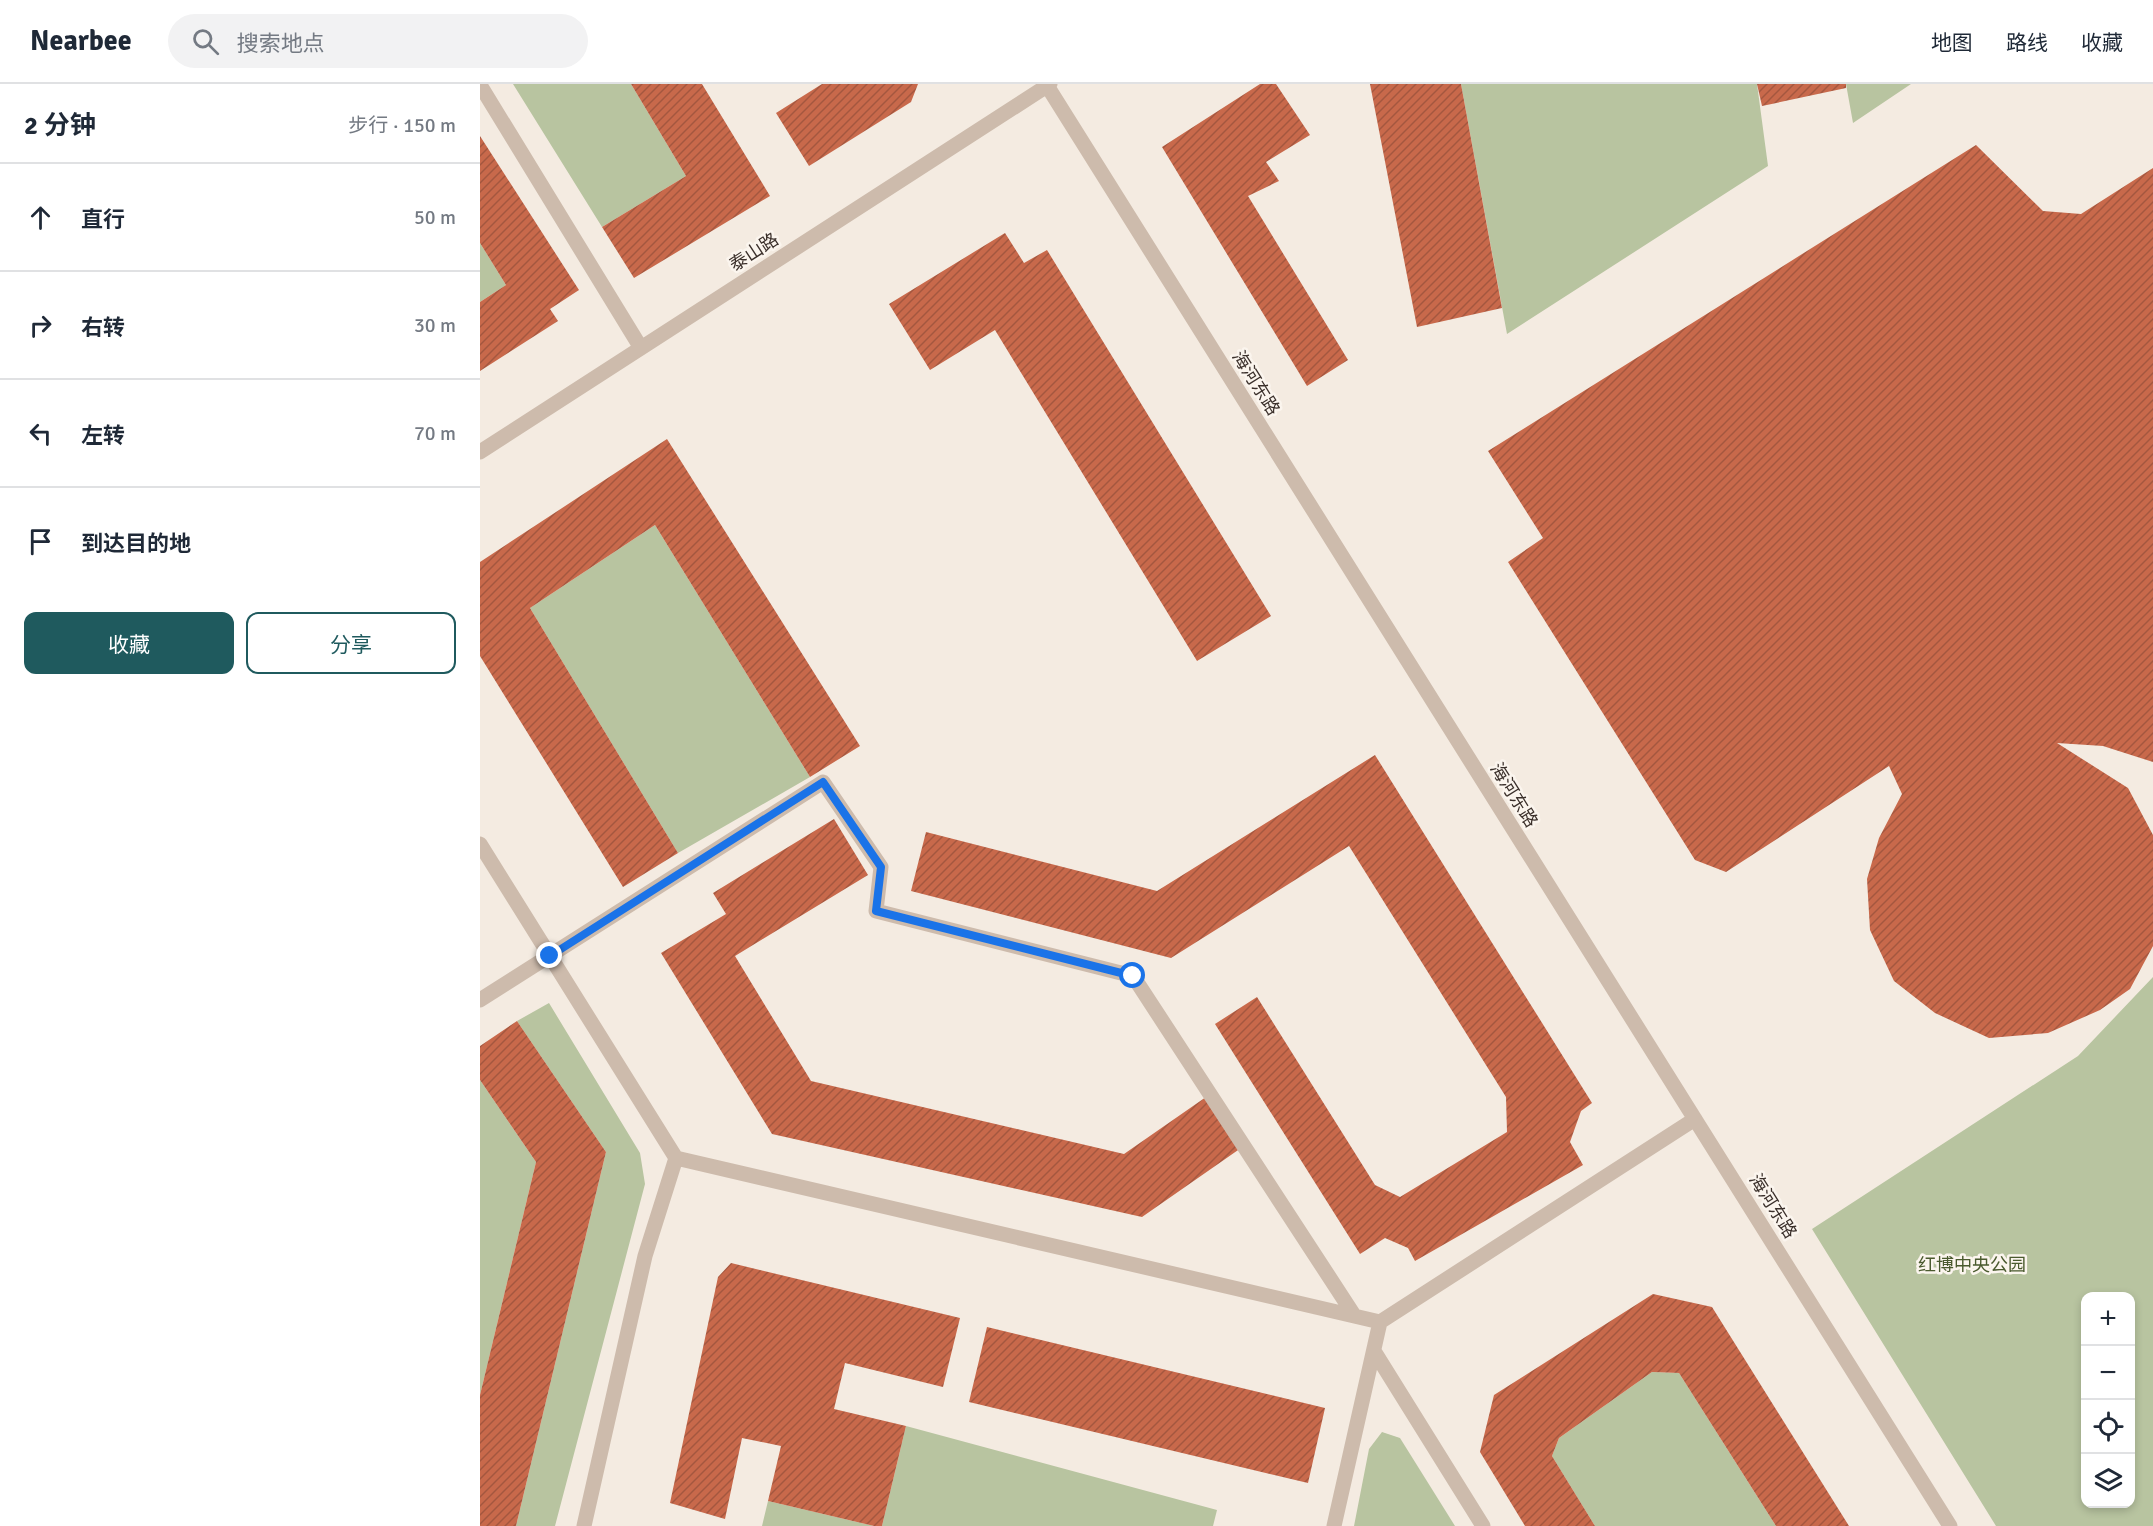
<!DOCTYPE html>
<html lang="zh">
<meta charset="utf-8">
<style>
:root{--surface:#fff;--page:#f2f2f3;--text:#1f2937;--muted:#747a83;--line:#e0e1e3;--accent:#1f5a5e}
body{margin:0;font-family:Signika,"Noto Sans SC",sans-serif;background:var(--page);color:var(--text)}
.controls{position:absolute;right:18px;bottom:18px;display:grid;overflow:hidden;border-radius:12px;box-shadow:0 3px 9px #0003}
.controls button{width:54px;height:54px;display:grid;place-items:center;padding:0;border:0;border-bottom:2px solid var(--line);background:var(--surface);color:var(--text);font:30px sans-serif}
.stop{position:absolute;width:18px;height:18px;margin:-14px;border:4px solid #1a73e8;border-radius:50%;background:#fff}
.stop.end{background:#1a73e8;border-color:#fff;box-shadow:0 2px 6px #0008}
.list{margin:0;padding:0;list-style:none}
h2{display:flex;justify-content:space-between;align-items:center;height:78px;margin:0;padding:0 24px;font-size:26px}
h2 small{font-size:20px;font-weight:400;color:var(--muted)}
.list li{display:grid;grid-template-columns:39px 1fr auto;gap:18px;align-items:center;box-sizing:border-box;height:108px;padding:0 24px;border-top:2px solid var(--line)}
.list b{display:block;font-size:22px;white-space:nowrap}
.list em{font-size:20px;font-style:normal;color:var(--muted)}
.actions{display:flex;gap:12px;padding:18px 24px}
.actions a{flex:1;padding:14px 0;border:2px solid var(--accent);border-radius:12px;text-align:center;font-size:21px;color:var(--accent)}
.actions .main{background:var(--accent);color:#fff}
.icon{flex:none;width:33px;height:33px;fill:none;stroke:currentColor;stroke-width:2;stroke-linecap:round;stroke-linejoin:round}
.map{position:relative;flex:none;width:1673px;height:1442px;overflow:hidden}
header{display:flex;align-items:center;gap:36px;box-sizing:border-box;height:84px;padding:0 30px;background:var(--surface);border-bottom:2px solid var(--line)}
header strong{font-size:28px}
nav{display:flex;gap:33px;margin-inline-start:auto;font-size:21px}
.search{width:420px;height:54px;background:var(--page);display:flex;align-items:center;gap:15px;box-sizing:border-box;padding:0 21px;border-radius:33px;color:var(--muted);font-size:22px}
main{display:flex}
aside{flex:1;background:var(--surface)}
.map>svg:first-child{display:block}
</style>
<header>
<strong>Nearbee</strong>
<div class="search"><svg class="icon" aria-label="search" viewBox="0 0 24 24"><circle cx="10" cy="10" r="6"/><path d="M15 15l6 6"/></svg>搜索地点</div>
<nav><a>地图</a><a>路线</a><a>收藏</a></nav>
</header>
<main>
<aside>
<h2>2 分钟<small>步行 · 150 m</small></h2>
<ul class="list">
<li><svg class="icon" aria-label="ahead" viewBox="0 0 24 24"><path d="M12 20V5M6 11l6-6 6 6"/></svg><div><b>直行</b></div><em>50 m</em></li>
<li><svg class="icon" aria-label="right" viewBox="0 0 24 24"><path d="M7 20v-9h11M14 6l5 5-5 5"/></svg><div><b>右转</b></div><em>30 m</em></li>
<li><svg class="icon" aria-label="left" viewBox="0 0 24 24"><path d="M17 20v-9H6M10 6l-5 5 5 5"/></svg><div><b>左转</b></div><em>70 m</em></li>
<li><svg class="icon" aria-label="arrive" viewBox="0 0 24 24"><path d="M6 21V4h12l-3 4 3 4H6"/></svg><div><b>到达目的地</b></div></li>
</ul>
<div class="actions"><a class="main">收藏</a><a>分享</a></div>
</aside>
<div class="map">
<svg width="1673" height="1442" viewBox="0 0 1673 1442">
<defs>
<pattern id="building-hatch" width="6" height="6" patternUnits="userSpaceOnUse" patternTransform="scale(1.5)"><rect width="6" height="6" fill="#c8694b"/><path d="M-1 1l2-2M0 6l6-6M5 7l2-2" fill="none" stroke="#a4573f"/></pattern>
</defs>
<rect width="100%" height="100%" fill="#f4ebe1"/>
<path fill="#b8c4a0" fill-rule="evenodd" d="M 33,0 L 151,0 L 206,92 L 122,143 Z
M 981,0 L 1277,0 L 1288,82 L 1027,250 Z
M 1366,0 L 1431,0 L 1373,39 Z
M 0,159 L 26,201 L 0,218 Z
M 175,441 L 330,693 L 198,769 L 50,524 Z
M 1673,893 L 1673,1442 L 1516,1442 L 1332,1145 L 1598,972 ZM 1606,1212 L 1650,1212 L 1650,1420 L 1606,1420 Z
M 69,919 L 160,1069 L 165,1100 L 75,1442 L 36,1442 L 126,1068 L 37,937 Z
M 0,996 L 56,1078 L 0,1311 Z
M 1172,1288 L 1199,1289 L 1296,1442 L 1115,1442 L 1072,1372 L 1079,1354 Z
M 426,1342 L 737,1426 L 733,1442 L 402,1442 Z
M 902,1348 L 920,1354 L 975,1442 L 874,1442 L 889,1365 Z
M 288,1417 L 394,1442 L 282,1442 Z"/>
<path fill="url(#building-hatch)" d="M 151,0 L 222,0 L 290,112 L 154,194 L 122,143 L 206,92 Z
M 342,0 L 438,0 L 431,18 L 329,82 L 296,29 Z
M 780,0 L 796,0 L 830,51 L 786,78 L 799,97 L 768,112 L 868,276 L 827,302 L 682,63 Z
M 890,0 L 981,0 L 1022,224 L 937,243 Z
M 1277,0 L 1366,0 L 1366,4 L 1282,22 Z
M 0,52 L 99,206 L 70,225 L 78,237 L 0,287 L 0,218 L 26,201 L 0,159 Z
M 1496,61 L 1563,127 L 1601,130 L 1673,84 L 1673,678 L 1623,662 L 1577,659 L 1648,704 L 1673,751 L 1673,862 L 1650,905 L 1620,926 L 1568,949 L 1509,954 L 1455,929 L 1414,897 L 1390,846 L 1387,795 L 1399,754 L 1422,710 L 1409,682 L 1246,788 L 1215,776 L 1028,478 L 1063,454 L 1008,367 Z
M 525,149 L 544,179 L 567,166 L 791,532 L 717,577 L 515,246 L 450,286 L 409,220 Z
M 187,355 L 380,662 L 330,693 L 175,441 L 50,524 L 198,769 L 143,803 L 0,572 L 0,478 Z
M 895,671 L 1112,1019 L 1101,1027 L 1090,1058 L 1103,1081 L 935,1177 L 928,1164 L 905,1154 L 880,1170 L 735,940 L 777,913 L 895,1101 L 920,1113 L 1027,1048 L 1026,1013 L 869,762 L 691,874 L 431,807 L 446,748 L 677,807 Z
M 354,735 L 388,791 L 255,872 L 331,997 L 644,1070 L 726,1013 L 761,1064 L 662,1133 L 292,1050 L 181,869 L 246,830 L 233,809 Z
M 37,937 L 126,1068 L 36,1442 L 0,1442 L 0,1311 L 56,1078 L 0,996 L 0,962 Z
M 251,1179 L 480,1234 L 463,1303 L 365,1279 L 354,1325 L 426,1342 L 402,1442 L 394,1442 L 288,1417 L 301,1362 L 262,1354 L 245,1435 L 190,1419 L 238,1193 Z
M 1173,1210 L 1232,1223 L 1369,1442 L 1296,1442 L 1199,1289 L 1172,1288 L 1079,1354 L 1072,1372 L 1115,1442 L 1045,1442 L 1000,1368 L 1014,1311 Z
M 507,1243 L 845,1324 L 828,1399 L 489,1318 Z"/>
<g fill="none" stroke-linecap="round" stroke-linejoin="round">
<path stroke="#cdbbac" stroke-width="15" d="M 566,0 L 1470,1442
M 0,1 L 161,264
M 0,368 L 570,0
M 0,760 L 196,1074
M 0,916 L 343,698 L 401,783 L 396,827 L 653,892 L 874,1231
M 900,1238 L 1215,1035
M 894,1267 L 1003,1442
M 104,1442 L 165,1172 L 196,1074 L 900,1238 L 854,1442"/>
</g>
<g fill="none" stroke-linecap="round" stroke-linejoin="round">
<path stroke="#1a73e8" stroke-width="8" d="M 70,872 L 343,698 L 401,783 L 396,827 L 653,892"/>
</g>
<g text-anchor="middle" stroke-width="5" stroke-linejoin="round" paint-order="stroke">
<g font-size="18" fill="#3b302b" stroke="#fbf5ee">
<text transform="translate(274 168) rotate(-33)" y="6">泰山路</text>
<text transform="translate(776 299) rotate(58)" y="6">海河东路</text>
<text transform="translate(1034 711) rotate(58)" y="6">海河东路</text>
<text transform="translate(1293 1122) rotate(58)" y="6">海河东路</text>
</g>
<g font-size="18" fill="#4a5a2e" stroke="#fbf5ee">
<text x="1492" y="1187">红博中央公园</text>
</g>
</g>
</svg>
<div class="controls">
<button>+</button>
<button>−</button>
<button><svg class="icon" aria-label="locate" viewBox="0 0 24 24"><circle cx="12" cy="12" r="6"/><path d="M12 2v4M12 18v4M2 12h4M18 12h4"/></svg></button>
<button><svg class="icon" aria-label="layers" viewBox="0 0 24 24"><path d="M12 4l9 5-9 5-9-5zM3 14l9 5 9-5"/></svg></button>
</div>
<div class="stop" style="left:653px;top:892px"></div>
<div class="stop end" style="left:70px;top:872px"></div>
</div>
</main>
